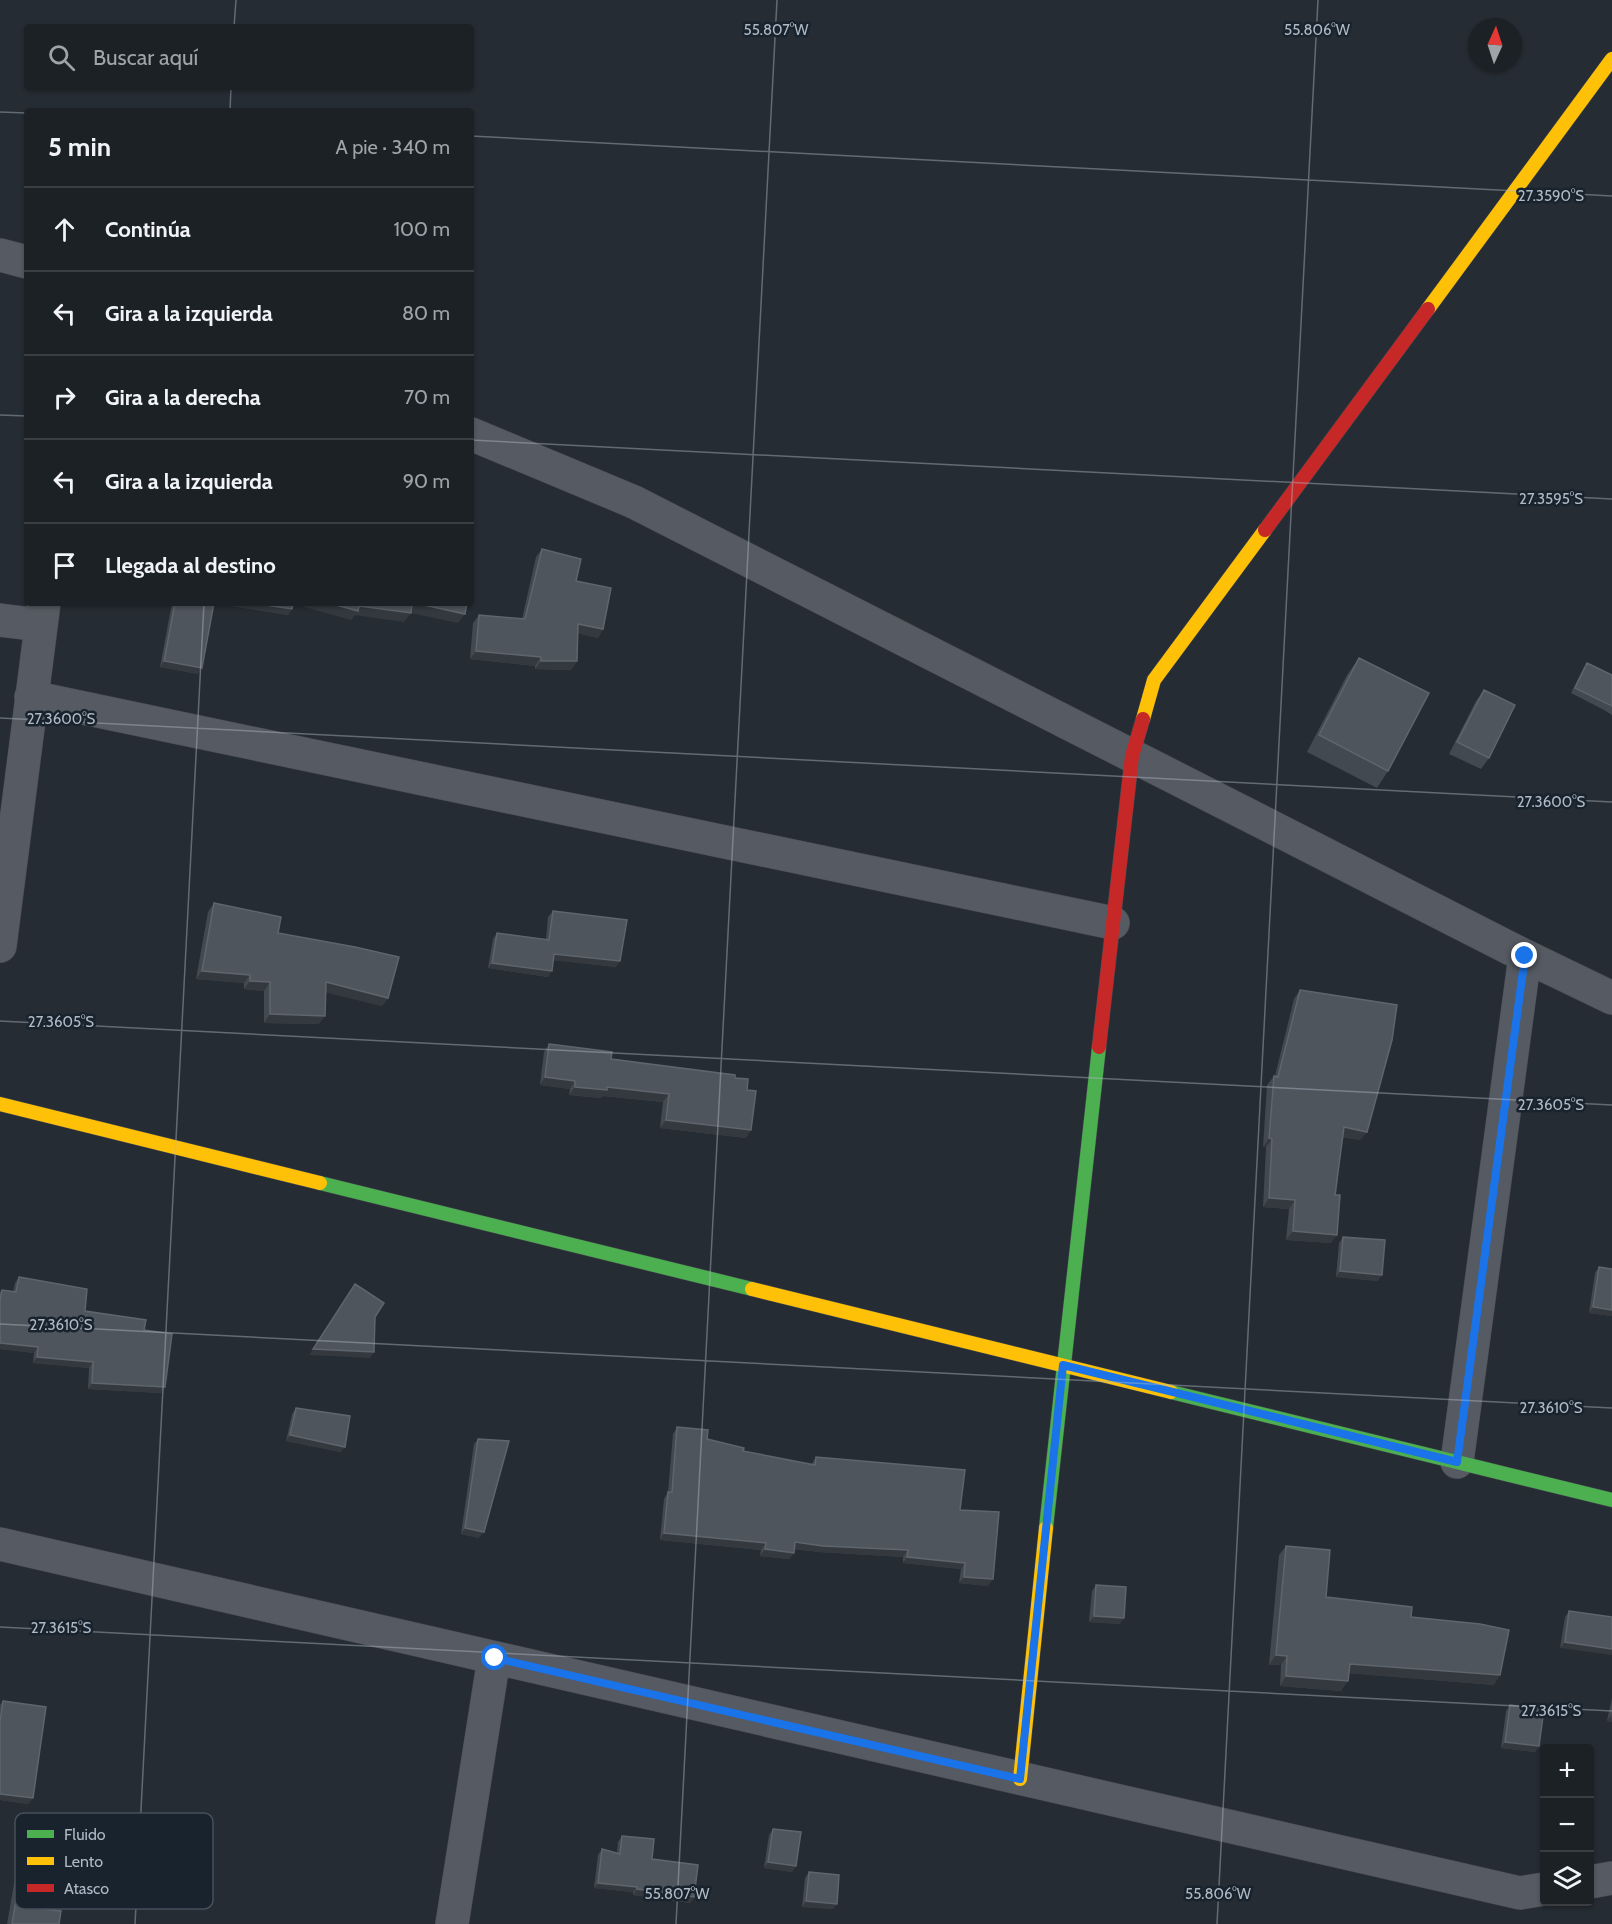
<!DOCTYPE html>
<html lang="es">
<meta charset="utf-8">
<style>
:root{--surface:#1c2126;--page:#25292e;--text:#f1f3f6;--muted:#a0a3a7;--line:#3a3e43}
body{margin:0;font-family:Cabin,sans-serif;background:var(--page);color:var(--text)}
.controls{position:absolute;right:18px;bottom:18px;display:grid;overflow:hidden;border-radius:6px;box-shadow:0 2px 4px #0004}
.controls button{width:54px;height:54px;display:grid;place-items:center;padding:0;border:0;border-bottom:2px solid var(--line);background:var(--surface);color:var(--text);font:30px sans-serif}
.compass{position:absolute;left:1468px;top:18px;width:54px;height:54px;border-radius:50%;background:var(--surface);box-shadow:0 2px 4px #0004;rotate:3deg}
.stop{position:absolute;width:18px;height:18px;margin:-14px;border:4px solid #1a73e8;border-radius:50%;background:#fff}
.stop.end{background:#1a73e8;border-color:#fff;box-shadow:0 2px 6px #0008}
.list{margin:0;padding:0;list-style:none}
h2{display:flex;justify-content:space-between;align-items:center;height:78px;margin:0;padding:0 24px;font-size:26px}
h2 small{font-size:20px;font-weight:400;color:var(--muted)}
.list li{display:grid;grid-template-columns:39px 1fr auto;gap:18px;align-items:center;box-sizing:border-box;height:84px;padding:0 24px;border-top:2px solid var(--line)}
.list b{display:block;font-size:22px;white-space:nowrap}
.list em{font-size:20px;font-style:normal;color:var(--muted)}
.icon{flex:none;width:33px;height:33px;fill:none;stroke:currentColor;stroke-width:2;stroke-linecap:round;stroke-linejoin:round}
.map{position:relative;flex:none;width:1612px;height:1924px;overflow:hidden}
.search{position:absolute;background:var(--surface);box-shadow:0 2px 4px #0004;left:24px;top:24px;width:450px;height:66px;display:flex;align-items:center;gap:15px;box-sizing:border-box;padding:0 21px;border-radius:6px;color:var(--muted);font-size:22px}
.panel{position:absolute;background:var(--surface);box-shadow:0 2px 4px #0004;left:24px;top:108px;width:450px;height:498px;border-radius:6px}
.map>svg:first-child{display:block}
</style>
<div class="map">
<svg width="1612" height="1924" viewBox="0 0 1612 1924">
<rect width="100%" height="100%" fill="#262c33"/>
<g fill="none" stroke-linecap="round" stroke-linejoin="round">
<g stroke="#44484e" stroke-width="34">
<path id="street" d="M 0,255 L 27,262
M 471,434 L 634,502 L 1525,956 L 1612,998
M 0,620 L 40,625
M 31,697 L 1113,923
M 0,946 L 44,603
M 1457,1462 L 1525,956
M 0,1544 L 1520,1893 L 1544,1889
M 1590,1882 L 1612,1878
M 452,1924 L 494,1658"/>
</g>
<g stroke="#44484e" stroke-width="15">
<path id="fast" d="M 320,1183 L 752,1289
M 1171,1392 L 1612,1500
M 1046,1528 L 1099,1047"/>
</g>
<g stroke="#44484e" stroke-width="15">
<path id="slow" d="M 1428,309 L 1612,59
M 1143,719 L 1154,680 L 1265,530
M 0,1104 L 320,1183
M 752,1289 L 1171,1392
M 1020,1779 L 1046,1528"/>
</g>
<g stroke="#44484e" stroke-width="15">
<path id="jam" d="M 1265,530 L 1428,309
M 1099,1047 L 1132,756 L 1143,719"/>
</g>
<use href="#street" stroke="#565a62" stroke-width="33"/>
<use href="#fast" stroke="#4caf50" stroke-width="14"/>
<use href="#slow" stroke="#ffc107" stroke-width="14"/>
<use href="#jam" stroke="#c62828" stroke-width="14"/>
</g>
<path fill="#434950" d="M 542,549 L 576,581 L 603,629 L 598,638 L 577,633 L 577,661 L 571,670 L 535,669 L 535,666 L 470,659 L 473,623 L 479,615 L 522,619 L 536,557 Z
M 172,603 L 293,603 L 288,615 L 214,603 L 198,674 L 160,667 Z
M 1359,658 L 1388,771 L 1377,788 L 1307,752 L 1347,675 Z
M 1587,663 L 1612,675 L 1612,715 L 1604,710 L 1571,693 L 1583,669 Z
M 1484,690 L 1489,758 L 1481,769 L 1449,754 L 1476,701 Z
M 214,903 L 278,933 L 388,998 L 382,1006 L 326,992 L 319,1024 L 264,1023 L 264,991 L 244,989 L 244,983 L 196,979 L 208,912 Z
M 553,911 L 616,967 L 554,960 L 548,977 L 488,968 L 493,939 L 497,933 L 546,939 L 548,917 Z
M 1300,990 L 1367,1132 L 1360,1140 L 1342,1137 L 1331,1243 L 1286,1240 L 1289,1209 L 1263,1207 L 1266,1147 L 1263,1147 L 1267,1085 L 1274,1076 L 1275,1076 L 1294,999 Z
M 549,1044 L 611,1059 L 735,1078 L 747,1090 L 746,1138 L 660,1128 L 663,1102 L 603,1096 L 601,1098 L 569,1095 L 570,1089 L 540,1085 L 544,1052 Z
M 1343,1237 L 1378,1281 L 1336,1277 L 1339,1243 Z
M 1599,1267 L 1612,1316 L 1589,1313 L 1595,1273 Z
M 19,1277 L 85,1311 L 144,1330 L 165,1387 L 161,1393 L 88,1389 L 89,1368 L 33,1363 L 34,1353 L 0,1349 L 0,1292 L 2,1290 L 13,1292 L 15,1283 Z
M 296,1408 L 341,1452 L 286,1441 L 292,1414 Z
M 677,1427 L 707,1439 L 743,1451 L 811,1465 L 816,1457 L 960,1510 L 988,1586 L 959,1583 L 961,1569 L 903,1563 L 903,1557 L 819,1552 L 794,1549 L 794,1553 L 789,1559 L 760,1556 L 761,1550 L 660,1540 L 664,1499 L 668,1492 L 673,1434 Z
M 478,1439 L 479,1538 L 461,1534 L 474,1444 Z
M 1286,1546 L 1326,1597 L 1411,1617 L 1494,1685 L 1349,1673 L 1341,1691 L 1280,1686 L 1281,1665 L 1269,1665 L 1279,1555 Z
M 1096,1585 L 1120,1624 L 1089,1622 L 1092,1591 Z
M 1569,1611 L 1612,1617 L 1560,1648 L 1565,1617 Z
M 1612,1698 L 1612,1722 L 1607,1721 Z
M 3,1701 L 33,1798 L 28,1804 L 0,1800 L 0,1705 Z
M 1510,1705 L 1539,1746 L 1535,1752 L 1501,1748 L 1506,1711 Z
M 773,1829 L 796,1866 L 792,1872 L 764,1868 L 769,1835 Z
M 622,1836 L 652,1859 L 694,1897 L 690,1903 L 633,1895 L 633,1892 L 594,1888 L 598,1855 L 602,1849 L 617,1853 L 618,1842 Z
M 22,1863 L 45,1909 L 59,1924 L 7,1924 L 16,1872 Z
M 809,1872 L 837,1904 L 833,1909 L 802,1907 L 805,1878 Z"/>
<path fill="#33393f" d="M 212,603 L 253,603 L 292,609 L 288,615 Z
M 295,603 L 329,603 L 411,613 L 404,622 L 355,615 L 351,620 L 294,604 Z
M 412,603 L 415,603 L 465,614 L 458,623 L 406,612 Z
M 578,624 L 603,629 L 598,638 L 572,632 Z
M 476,651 L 541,657 L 535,666 L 470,659 Z
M 164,661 L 202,668 L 198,674 L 160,667 Z
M 541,661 L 577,661 L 571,670 L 535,669 Z
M 554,954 L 620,961 L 616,967 L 550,960 Z
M 492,963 L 552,971 L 548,977 L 488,968 Z
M 202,971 L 250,975 L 244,983 L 196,979 Z
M 250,981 L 270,982 L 264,991 L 244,989 Z
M 326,982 L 388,998 L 382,1006 L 320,991 Z
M 270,1014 L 325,1016 L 319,1024 L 264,1023 Z
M 545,1077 L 575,1081 L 570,1089 L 540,1085 Z
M 575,1087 L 607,1087 L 669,1094 L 663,1102 L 603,1096 L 601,1098 L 569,1095 Z
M 666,1120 L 751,1130 L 746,1138 L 660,1128 Z
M 1344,1127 L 1367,1132 L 1360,1140 L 1337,1136 Z
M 1269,1138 L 1272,1139 L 1266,1147 L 1263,1147 Z
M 1269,1198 L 1295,1200 L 1289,1209 L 1263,1207 Z
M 1293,1231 L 1337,1235 L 1331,1243 L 1286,1240 Z
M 1340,1271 L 1382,1275 L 1378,1281 L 1336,1277 Z
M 1593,1307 L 1612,1310 L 1612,1316 L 1589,1313 Z
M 0,1343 L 38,1347 L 34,1353 L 0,1349 Z
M 313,1349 L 374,1352 L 370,1358 L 309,1355 Z
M 37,1357 L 93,1362 L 89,1368 L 33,1363 Z
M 92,1383 L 165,1387 L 161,1393 L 88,1389 Z
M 290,1435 L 345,1447 L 341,1452 L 286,1441 Z
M 465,1528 L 484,1532 L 479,1538 L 461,1534 Z
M 664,1533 L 766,1543 L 761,1550 L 660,1540 Z
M 795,1542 L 908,1550 L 903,1557 L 819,1552 L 791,1548 Z
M 765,1549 L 794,1553 L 789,1559 L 760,1556 Z
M 907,1557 L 965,1563 L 961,1569 L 903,1563 Z
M 964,1577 L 993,1579 L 988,1586 L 959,1583 Z
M 1094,1616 L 1124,1618 L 1120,1624 L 1089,1622 Z
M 1565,1642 L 1612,1649 L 1612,1655 L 1560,1648 Z
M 1276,1655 L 1287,1656 L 1281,1665 L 1269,1665 Z
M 1350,1664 L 1500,1675 L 1494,1685 L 1344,1673 Z
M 1286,1676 L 1348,1681 L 1341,1691 L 1280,1686 Z
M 1611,1715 L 1612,1722 L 1607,1721 Z
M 1505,1742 L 1539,1746 L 1535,1752 L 1501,1748 Z
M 0,1794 L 33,1798 L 28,1804 L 0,1800 Z
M 768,1862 L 796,1866 L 792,1872 L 764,1868 Z
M 598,1883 L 637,1887 L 633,1892 L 594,1888 Z
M 637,1889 L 694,1897 L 690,1903 L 633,1895 Z
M 806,1901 L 837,1904 L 833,1909 L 802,1907 Z"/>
<path fill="#4f555d" stroke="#5e656d" stroke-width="1.5" d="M 542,549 L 581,559 L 576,581 L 611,588 L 603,629 L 578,624 L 577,661 L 541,661 L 541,657 L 476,651 L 479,615 L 525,619 Z
M 175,603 L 214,603 L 202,668 L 164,661 Z
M 253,603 L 293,603 L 292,609 Z
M 329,603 L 412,603 L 411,613 L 359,606 L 358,611 Z
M 415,603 L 467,603 L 465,614 Z
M 1359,658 L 1429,693 L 1388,771 L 1319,735 Z
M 1587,663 L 1612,675 L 1612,706 L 1575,688 Z
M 1484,690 L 1515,705 L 1489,758 L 1457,742 Z
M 214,903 L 281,917 L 278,933 L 355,947 L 399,957 L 388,998 L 326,982 L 325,1016 L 270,1014 L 270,982 L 250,981 L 250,975 L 202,971 Z
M 553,911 L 627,920 L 620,961 L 554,954 L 552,971 L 492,963 L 497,933 L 549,940 Z
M 1300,990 L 1397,1005 L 1392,1040 L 1367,1132 L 1344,1127 L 1335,1195 L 1340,1195 L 1337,1235 L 1293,1231 L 1295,1200 L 1269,1198 L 1272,1139 L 1269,1138 L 1274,1076 L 1278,1077 Z
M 549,1044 L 612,1052 L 611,1059 L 735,1075 L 735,1078 L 748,1079 L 747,1090 L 756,1091 L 751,1130 L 666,1120 L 669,1094 L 607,1087 L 607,1090 L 575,1087 L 575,1081 L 545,1077 Z
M 1343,1237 L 1385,1240 L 1382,1275 L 1340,1271 Z
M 1599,1267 L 1612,1269 L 1612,1310 L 1593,1307 Z
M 19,1277 L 87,1289 L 85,1311 L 146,1320 L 144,1330 L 172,1334 L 165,1387 L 92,1383 L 93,1362 L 37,1357 L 38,1347 L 0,1343 L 0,1300 L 2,1290 L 16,1292 Z
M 355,1284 L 384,1303 L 375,1317 L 374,1352 L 313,1349 Z
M 296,1408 L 350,1416 L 345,1447 L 290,1435 Z
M 677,1427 L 708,1430 L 707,1439 L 744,1448 L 743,1451 L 815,1465 L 816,1457 L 965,1470 L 960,1510 L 999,1512 L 993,1579 L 964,1577 L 965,1563 L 907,1557 L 908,1550 L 823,1546 L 795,1542 L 794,1553 L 765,1549 L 766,1543 L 664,1533 L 668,1492 L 672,1492 Z
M 478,1439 L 509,1441 L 484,1532 L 465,1528 Z
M 1286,1546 L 1330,1550 L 1326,1597 L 1412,1607 L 1411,1617 L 1480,1624 L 1509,1630 L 1500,1675 L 1350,1664 L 1348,1681 L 1286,1676 L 1287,1656 L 1276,1655 Z
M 1096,1585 L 1126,1587 L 1124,1618 L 1094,1616 Z
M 1569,1611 L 1612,1617 L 1612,1649 L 1565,1642 Z
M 3,1701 L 46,1707 L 33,1798 L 0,1794 L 0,1722 Z
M 1510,1705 L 1544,1709 L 1539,1746 L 1505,1742 Z
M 773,1829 L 801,1832 L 796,1866 L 768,1862 Z
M 622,1836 L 654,1839 L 652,1859 L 698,1865 L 694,1897 L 637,1889 L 637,1887 L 598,1883 L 602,1849 L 620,1854 Z
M 22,1863 L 51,1867 L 45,1909 L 61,1911 L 59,1924 L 12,1924 Z
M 809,1872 L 839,1875 L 837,1904 L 806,1901 Z"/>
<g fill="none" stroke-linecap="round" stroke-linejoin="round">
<path stroke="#1a73e8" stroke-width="8" d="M 495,1658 L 1020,1779 L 1063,1365 L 1457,1462 L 1525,956"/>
</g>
<path fill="none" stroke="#aeb9c6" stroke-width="1.5" stroke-opacity="0.45" d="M 234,27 L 236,0M 230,111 L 231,87M 0,112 L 27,113M 471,136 L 1612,196M 0,415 L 27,416M 471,440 L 1612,499M 0,718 L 1612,802M 0,1021 L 1612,1105M 0,1324 L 1612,1408M 0,1627 L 1612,1711M 135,1924 L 204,603M 676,1924 L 777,0M 1217,1924 L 1318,0"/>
<rect x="15" y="1813" width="198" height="96" rx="9" fill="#19232e" stroke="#46505c" stroke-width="1.5"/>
<rect x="27" y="1830" width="27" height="8" fill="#4caf50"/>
<rect x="27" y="1857" width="27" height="8" fill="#ffc107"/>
<rect x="27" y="1884" width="27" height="8" fill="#c62828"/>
<g font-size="16" fill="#aeb9c6">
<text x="64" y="1840">Fluido</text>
<text x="64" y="1867">Lento</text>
<text x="64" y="1894">Atasco</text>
</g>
<g font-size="15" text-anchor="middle" fill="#aeb9c6" stroke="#19232e" stroke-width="5" stroke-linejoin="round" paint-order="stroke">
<text x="776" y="35">55.807°W</text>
<text x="1317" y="35">55.806°W</text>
<text x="1551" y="201">27.3590°S</text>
<text x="1551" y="504">27.3595°S</text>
<text x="61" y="724">27.3600°S</text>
<text x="1551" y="807">27.3600°S</text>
<text x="61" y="1027">27.3605°S</text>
<text x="1551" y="1110">27.3605°S</text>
<text x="61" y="1330">27.3610°S</text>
<text x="1551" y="1413">27.3610°S</text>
<text x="61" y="1633">27.3615°S</text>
<text x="1551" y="1716">27.3615°S</text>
<text x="677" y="1899">55.807°W</text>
<text x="1218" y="1899">55.806°W</text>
</g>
</svg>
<div class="controls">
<button>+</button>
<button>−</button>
<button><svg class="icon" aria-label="layers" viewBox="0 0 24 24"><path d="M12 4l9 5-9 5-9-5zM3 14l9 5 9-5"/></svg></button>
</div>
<svg class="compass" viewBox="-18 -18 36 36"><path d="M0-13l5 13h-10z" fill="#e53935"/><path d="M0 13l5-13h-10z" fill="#a0a3a7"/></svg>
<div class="stop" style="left:495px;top:1658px"></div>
<div class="stop end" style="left:1525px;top:956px"></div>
<div class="search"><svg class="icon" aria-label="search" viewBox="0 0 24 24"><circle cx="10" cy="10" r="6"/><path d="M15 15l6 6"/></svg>Buscar aquí</div>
<section class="panel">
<h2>5 min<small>A pie · 340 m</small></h2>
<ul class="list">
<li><svg class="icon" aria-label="ahead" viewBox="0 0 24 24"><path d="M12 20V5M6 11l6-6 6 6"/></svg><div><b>Continúa</b></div><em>100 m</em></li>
<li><svg class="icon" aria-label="left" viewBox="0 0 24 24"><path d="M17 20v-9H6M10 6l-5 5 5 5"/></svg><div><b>Gira a la izquierda</b></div><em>80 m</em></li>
<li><svg class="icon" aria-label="right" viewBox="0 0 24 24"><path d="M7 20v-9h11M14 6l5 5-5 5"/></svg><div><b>Gira a la derecha</b></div><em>70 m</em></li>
<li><svg class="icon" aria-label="left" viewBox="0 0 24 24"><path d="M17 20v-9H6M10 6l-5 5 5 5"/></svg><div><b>Gira a la izquierda</b></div><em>90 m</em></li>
<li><svg class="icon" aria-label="arrive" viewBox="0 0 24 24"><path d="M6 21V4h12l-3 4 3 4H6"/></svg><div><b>Llegada al destino</b></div></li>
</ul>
</section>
</div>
